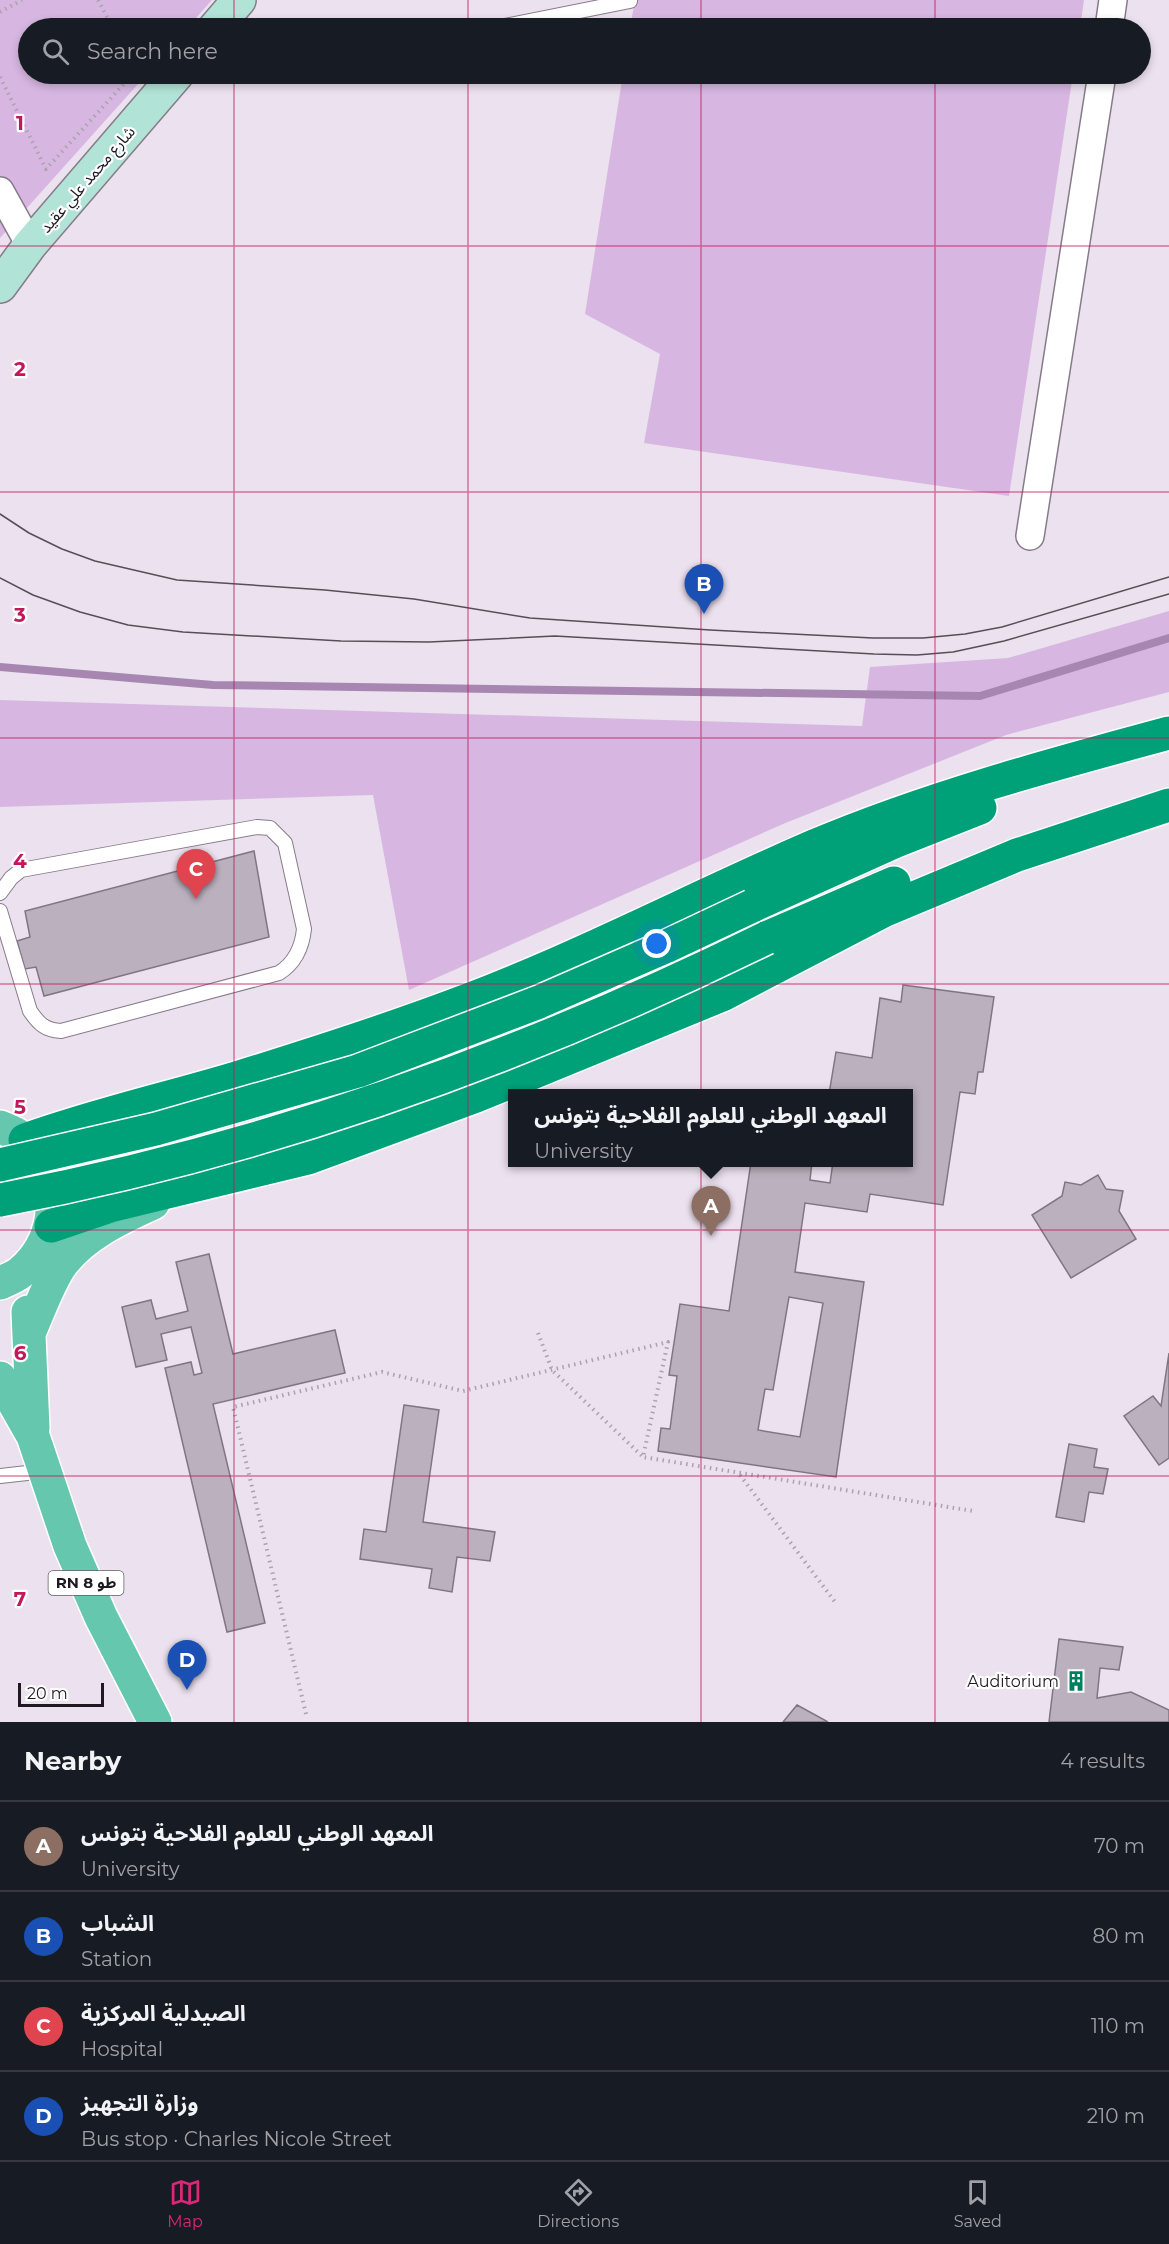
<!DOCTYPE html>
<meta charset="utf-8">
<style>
:root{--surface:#171b24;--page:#20242c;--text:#f1f3f6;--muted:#9ea1a6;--line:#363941;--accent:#db2777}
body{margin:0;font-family:Montserrat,"Noto Sans Arabic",sans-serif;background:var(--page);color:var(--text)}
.scale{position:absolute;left:18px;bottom:15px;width:86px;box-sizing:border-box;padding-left:6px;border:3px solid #1e1a20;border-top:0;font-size:16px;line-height:21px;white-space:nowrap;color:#1e1a20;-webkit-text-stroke:4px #fff;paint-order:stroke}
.you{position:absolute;left:657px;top:944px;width:21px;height:21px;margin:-15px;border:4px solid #fff;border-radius:50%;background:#1a73e8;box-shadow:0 0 0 9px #1a73e833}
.badge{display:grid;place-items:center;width:39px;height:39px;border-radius:50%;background:var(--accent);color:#fff;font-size:20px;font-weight:700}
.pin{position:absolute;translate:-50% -50px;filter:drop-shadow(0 2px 3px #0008)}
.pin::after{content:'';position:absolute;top:32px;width:21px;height:18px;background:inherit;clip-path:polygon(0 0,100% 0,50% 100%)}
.popup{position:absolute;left:508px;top:1089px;width:405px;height:78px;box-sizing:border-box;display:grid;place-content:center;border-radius:0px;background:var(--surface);filter:drop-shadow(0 2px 4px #0005);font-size:20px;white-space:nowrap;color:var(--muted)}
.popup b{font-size:22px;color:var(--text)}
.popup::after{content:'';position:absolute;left:50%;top:100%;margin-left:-12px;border:12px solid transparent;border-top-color:var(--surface)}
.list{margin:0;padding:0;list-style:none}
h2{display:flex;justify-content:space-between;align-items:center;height:78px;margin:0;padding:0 24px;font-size:26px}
h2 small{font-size:20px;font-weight:400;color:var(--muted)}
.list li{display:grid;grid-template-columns:39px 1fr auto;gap:18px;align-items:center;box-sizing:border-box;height:90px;padding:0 24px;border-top:2px solid var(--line)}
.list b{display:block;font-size:22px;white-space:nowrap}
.list p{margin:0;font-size:20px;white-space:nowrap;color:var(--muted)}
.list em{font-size:20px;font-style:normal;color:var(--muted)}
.icon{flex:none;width:33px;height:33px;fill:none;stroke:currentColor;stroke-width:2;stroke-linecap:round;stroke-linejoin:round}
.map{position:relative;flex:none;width:1169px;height:1722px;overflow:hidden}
.search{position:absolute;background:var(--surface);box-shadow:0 3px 9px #0003;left:18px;right:18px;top:18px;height:66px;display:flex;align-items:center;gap:15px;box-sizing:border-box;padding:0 21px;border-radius:33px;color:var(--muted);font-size:22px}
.sheet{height:438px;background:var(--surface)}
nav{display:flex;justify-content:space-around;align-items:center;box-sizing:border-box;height:84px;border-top:2px solid var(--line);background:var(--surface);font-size:16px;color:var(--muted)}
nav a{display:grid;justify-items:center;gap:3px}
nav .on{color:var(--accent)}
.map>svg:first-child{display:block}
</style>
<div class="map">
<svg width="1169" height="1722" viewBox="0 0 1169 1722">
<rect width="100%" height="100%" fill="#ece1ef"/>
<path fill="#d7b7e1" d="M 0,0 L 212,0 L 187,28 L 28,28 L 28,74 L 147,74 L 0,238 Z
M 635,0 L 1084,0 L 1080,28 L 630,28 Z
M 623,74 L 1073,74 L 1009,496 L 644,443 L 660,354 L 585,314 Z
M 1169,611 L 1169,692 L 1006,735 L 783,824 L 409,990 L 373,795 L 0,807 L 0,700 L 862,726 L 870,667 L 1008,658 Z"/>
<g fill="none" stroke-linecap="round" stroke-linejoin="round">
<path stroke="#a786b1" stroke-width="8" d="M 0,667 L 213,685 L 980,696 L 1169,638"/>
</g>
<path fill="#bbb0be" stroke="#807683" stroke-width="1.5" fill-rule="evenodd" d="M 254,851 L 269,937 L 44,996 L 36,967 L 25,969 L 17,941 L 30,937 L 25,911 Z
M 903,985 L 994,997 L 983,1072 L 978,1072 L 975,1094 L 960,1092 L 943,1205 L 870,1194 L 867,1212 L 805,1203 L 795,1272 L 864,1282 L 836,1477 L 658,1451 L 661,1428 L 670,1429 L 677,1376 L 669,1375 L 680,1304 L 729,1311 L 751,1162 L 812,1162 L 810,1180 L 830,1183 L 833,1162 L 909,1162 L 909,1094 L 829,1094 L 836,1052 L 872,1058 L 880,998 L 901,1002 ZM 789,1297 L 823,1303 L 800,1437 L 758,1430 L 765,1389 L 773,1390 Z
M 1098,1175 L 1106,1189 L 1123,1191 L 1119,1211 L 1136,1239 L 1071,1278 L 1032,1215 L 1062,1196 L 1065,1182 L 1081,1185 Z
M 209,1254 L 233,1354 L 335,1330 L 345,1373 L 213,1404 L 265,1623 L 227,1632 L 165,1368 L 191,1362 L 194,1375 L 202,1373 L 191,1327 L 161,1334 L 167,1360 L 136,1367 L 122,1307 L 151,1300 L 156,1319 L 188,1311 L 176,1262 Z
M 1169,1353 L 1169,1458 L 1159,1465 L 1124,1416 L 1153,1396 L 1161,1406 Z
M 404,1405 L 439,1410 L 423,1522 L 495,1532 L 490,1561 L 457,1557 L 452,1592 L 429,1588 L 432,1569 L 360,1559 L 364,1529 L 386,1532 Z
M 1069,1444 L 1097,1449 L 1094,1467 L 1108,1469 L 1103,1494 L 1089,1492 L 1084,1522 L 1056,1517 Z
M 1059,1639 L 1123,1647 L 1119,1670 L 1100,1668 L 1097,1698 L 1131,1692 L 1169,1710 L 1169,1722 L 1049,1722 Z
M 797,1705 L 828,1722 L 783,1722 Z"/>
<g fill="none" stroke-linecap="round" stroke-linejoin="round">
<g stroke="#867c89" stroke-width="16">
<path id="lane" d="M 495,28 L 630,1
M 0,893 L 11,878 L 21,870 L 257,827 L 270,828 L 285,843 L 304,929 C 302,948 295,963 279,973 L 61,1031 C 45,1030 39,1024 30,1011 L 0,911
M 0,1476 L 45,1471"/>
</g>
<g stroke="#867c89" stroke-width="30">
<path id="street" d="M 1109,28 L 1113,0
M 0,191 L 30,245
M 1030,536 L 1102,74"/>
</g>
<g stroke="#867c89" stroke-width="36">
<path id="secondary" d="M 215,28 L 239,0
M 0,286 L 30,245 L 177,74"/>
</g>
<g stroke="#fff" stroke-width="36">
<path id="primary" d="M 0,1127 C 22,1135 26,1140 38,1159 C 63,1195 54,1244 21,1272 C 15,1277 7,1280 0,1283
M 28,1312 L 33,1428
M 29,1333 C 38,1313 49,1282 61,1265 C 83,1235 120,1218 153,1203
M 0,1378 L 33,1436 L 70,1546 L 101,1617 L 155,1722"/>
</g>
<g stroke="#fff" stroke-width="36">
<path id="highway" d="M 752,906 L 894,842 L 980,808
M 766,938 L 894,883
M 25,1140 C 94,1115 166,1099 236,1078 C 314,1054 392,1029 468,1000 C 586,955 698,896 814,846 C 928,798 1050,765 1169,733
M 51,1226 L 110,1206 L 308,1158 L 476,1096 L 722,995 L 883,911 L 1017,855 L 1169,805"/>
</g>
<path stroke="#aba2ad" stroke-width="4" stroke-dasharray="1.5 4.5" stroke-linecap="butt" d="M 98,0 L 113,28
M 0,12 L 22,0
M 0,77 L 46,169 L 133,74
M 538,1333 L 552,1370 L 642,1456
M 740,1475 L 835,1602
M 306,1714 L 233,1407 L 382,1372 L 463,1391 L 668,1342 L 643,1457 L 973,1511"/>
<use href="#lane" stroke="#fff" stroke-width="14"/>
<use href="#street" stroke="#fff" stroke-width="27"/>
<use href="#secondary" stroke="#b2e3d7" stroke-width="33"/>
<use href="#primary" stroke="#66c7af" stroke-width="33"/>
<use href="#highway" stroke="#00a179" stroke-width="33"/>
<path stroke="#554f57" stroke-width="1.5" d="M 0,514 L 29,533 L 62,549 L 95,561 L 177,580 L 325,590 L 414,599 L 530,618 L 710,630 L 873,638 L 923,638 L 965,634 L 1002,627 L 1169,577
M 0,578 L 33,595 L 80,612 L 128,625 L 183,632 L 341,641 L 429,642 L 555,636 L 874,654 L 917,655 L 953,652 L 1004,641 L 1169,594"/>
<g stroke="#fff" stroke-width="36" stroke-linecap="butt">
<path id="highway-bridge" d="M 0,1165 L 156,1129 L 358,1071 L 539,1002 L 665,947 L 752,906
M 0,1200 C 266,1150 524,1057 766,938"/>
</g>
<use href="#highway-bridge" stroke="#00a179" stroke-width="33"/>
</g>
<path fill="none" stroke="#c2185b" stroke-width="1.5" stroke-opacity="0.55" d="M 234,0 L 234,28M 468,0 L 468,28M 701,0 L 701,28M 935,0 L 935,28M 234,74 L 234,1722M 468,74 L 468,1722M 701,74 L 701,1722M 935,74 L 935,1722M 0,246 L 1169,246M 0,492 L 1169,492M 0,738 L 1169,738M 0,984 L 1169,984M 0,1230 L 1169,1230M 0,1476 L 1169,1476"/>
<defs>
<g id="building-bare" transform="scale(1.62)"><path d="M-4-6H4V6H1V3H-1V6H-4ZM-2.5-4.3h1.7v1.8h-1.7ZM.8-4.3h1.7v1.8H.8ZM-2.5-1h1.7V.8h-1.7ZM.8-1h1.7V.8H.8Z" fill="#007f5f" stroke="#fff" stroke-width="2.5" paint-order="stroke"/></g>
</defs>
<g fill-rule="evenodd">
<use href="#building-bare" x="1076" y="1681"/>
</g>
<g text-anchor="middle" stroke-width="4.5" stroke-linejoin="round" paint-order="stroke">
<rect fill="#fff" stroke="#625f63" stroke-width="1.5" x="48.5" y="1571" width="75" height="24" rx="4.5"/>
<g font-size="15" font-weight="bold" fill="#1e1a20">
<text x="86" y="1588">RN 8 طو</text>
</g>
<g font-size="16" fill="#1e1a20" stroke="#fff">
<text transform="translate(87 179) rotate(-49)" y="6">شارع محمد علي عقيد</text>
</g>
<g font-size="16" fill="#1e1a20" stroke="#fff" text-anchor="end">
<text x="1059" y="1687">Auditorium</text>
</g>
</g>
<g font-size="20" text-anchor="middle" font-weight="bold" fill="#c2185b" stroke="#fff" stroke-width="4.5" stroke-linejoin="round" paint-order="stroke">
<text x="20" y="130">1</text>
<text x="20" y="376">2</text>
<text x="20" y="622">3</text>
<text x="20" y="868">4</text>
<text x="20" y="1114">5</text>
<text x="20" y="1360">6</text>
<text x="20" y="1606">7</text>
</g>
</svg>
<div class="scale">20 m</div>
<div class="you"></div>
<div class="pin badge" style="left:711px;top:1236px;background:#8d6e63">A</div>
<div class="popup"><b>المعهد الوطني للعلوم الفلاحية بتونس</b>University</div>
<div class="pin badge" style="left:704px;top:614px;background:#1a4fb4">B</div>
<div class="pin badge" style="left:196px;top:899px;background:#e0444e">C</div>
<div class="pin badge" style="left:187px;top:1690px;background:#1a4fb4">D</div>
<div class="search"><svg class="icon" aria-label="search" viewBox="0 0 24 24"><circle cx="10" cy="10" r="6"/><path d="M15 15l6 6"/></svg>Search here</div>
</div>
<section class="sheet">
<h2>Nearby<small>4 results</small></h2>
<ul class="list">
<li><span class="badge" style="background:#8d6e63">A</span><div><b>المعهد الوطني للعلوم الفلاحية بتونس</b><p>University</p></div><em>70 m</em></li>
<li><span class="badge" style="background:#1a4fb4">B</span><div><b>الشباب</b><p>Station</p></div><em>80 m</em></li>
<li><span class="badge" style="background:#e0444e">C</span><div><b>الصيدلية المركزية</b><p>Hospital</p></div><em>110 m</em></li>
<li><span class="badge" style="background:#1a4fb4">D</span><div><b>وزارة التجهيز</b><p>Bus stop · Charles Nicole Street</p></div><em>210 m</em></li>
</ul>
</section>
<nav>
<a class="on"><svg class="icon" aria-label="map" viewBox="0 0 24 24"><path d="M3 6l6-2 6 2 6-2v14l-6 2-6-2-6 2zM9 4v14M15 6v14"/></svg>Map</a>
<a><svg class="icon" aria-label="directions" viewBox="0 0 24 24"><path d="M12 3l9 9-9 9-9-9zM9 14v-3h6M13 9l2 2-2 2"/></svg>Directions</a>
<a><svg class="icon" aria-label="saved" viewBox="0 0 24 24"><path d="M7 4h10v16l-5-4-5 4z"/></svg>Saved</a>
</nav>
